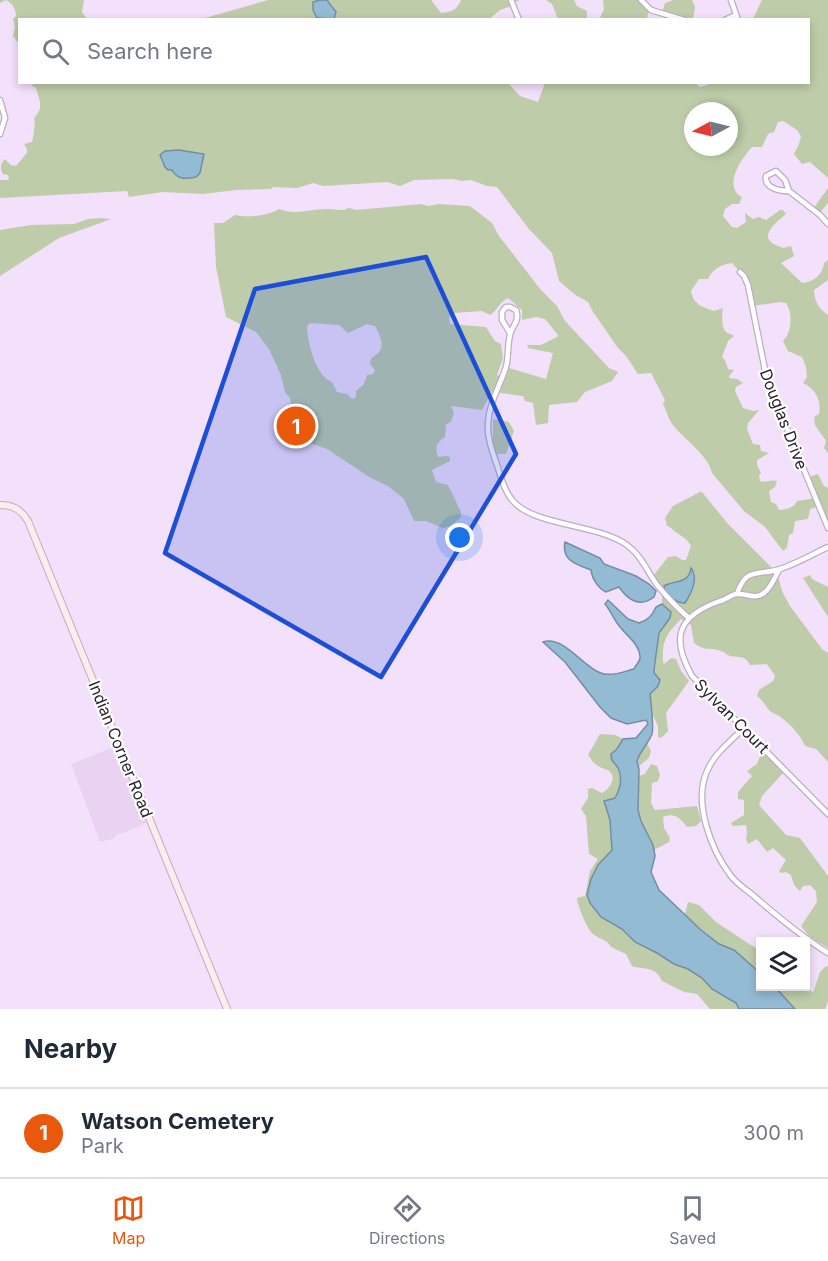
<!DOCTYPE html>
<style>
:root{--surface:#fff;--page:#f2f2f3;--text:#1f2937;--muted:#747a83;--line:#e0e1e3;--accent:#ea580c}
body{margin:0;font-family:Inter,sans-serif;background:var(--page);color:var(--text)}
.controls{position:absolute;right:18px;bottom:18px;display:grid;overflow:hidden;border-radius:0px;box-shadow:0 3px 9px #0003}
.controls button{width:54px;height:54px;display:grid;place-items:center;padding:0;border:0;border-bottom:2px solid var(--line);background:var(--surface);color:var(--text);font:30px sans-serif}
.compass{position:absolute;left:684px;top:102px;width:54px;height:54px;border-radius:50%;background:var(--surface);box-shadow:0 3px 9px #0003;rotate:263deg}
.you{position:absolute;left:460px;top:538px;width:21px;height:21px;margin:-15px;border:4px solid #fff;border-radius:50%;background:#1a73e8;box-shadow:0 0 0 9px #1a73e833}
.badge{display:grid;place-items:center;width:39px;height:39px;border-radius:50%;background:var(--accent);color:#fff;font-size:20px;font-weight:700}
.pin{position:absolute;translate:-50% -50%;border:3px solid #fff;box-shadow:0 2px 6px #0006}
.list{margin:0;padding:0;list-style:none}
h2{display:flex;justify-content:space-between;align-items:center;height:78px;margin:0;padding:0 24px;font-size:26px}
h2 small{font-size:20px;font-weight:400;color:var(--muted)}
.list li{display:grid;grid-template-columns:39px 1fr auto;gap:18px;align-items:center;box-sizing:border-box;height:90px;padding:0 24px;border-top:2px solid var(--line)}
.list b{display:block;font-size:22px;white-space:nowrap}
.list p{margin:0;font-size:20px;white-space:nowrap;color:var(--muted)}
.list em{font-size:20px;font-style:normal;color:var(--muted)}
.icon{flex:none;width:33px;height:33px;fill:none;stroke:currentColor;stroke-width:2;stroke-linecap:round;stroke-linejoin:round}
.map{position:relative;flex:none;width:828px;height:1009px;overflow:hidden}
.search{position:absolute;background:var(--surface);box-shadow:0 3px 9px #0003;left:18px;right:18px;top:18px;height:66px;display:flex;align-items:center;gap:15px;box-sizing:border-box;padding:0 21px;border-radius:0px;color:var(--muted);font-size:22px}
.sheet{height:168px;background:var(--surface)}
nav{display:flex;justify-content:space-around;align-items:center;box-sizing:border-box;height:84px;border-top:2px solid var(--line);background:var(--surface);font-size:16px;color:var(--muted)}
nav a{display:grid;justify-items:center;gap:3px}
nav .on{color:var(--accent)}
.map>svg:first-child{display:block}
</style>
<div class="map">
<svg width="828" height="1009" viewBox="0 0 828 1009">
<rect width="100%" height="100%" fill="#f3e0fa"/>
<path fill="#e9d2f2" d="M 119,745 L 150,821 L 126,832 L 117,834 L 113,839 L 100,842 L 71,764 Z"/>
<path fill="#becca9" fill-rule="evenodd" d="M 0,0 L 84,0 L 82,12 L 87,19 L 20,20 L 19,44 L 13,36 L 15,27 L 13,19 L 16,16 C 16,9 12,3 6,0 L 0,3 Z
M 268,0 L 320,0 L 313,3 L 313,10 L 318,19 L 198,20 Z
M 327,0 L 431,0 L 441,13 C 452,12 457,10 461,0 L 520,0 L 512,3 L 512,6 L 500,10 L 488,20 L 334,19 C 338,12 333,5 327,0 Z
M 546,0 L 574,0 L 577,6 L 587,11 L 587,18 L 583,19 L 558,19 L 552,4 Z
M 603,0 L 641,0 L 649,9 L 647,19 L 599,20 L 604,9 Z
M 674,0 L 692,0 L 695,7 L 693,19 L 682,19 L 662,14 L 665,3 Z
M 762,0 L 828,0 L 828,178 L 810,162 L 802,164 L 794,154 L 799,144 L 801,136 L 797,130 L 783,121 L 778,122 L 774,132 L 768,134 L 762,147 L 752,147 C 742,158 722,186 742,197 L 739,204 L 732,204 L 725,209 L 723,216 L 732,227 L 737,228 L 746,222 L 745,213 L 753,219 L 759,217 L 766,220 L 780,210 L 783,210 L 786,214 C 780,219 762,233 770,241 C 773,245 779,246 783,248 L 791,246 L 794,256 L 781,263 L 802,283 C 813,282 823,275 824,263 L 828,260 L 828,280 L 814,290 C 815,302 818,308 828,315 L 828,453 L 824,448 L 826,441 L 815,425 L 814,417 L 819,414 C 822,401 815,388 803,383 L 807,377 L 806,367 L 802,357 L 788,351 L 783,341 C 792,333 793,313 786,303 L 780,302 L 753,306 L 747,280 L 732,263 C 720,265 713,269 708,279 L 699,279 L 691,291 C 693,304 702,307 714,311 L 723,308 C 722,313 721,327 726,332 C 728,334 732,334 734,336 L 728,341 L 722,357 L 725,360 L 728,369 L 734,370 L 729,376 L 729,378 L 737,379 L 743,383 L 736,387 L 735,391 L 743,408 L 753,411 L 759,410 L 748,423 L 747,429 L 753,444 L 760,445 L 761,451 L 769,453 L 757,460 L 757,465 L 761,473 L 759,476 L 760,481 C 766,483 771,479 777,481 L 775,487 L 769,491 L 771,502 L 776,504 L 779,510 C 786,510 795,507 797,501 L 816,498 L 809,477 L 818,474 L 824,486 L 828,488 L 828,525 L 820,506 L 810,509 L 808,519 L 795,521 L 793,533 L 789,535 L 787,548 L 783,551 L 765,527 L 744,511 L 712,473 C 709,456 684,439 673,425 C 668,419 667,411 663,404 L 665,400 L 651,373 L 638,374 L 626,356 L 618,348 L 593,312 L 588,302 L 574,294 L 559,281 L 552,253 L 529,229 L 497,187 L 487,186 L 471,180 L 462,181 L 453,179 L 414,180 L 400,186 L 387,182 L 323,186 L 313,183 L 297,188 L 273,187 L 271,189 L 236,190 L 203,194 L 163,192 L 129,197 L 127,191 L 0,198 L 0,180 L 8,180 L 9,178 L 8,175 L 3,174 C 0,168 0,164 5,159 L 11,165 L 16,166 L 27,153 L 27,149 L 24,144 L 32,142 C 33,138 36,122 34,118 C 44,108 40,101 36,88 L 32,86 L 33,83 L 507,82 L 520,96 L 538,102 L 545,83 L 694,82 L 700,87 L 717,82 L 808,82 L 808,20 L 753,19 ZM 693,111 L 729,111 L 729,147 L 693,147 ZM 183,152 L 204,154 L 200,166 L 169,170 L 165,167 Z
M 828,188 L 828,203 L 819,214 L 813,209 Z
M 421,204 L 428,206 L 439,204 L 470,206 L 492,223 L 499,236 L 541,290 L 557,306 L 565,321 L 609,368 L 618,372 L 612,381 L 585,392 L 577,402 L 549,405 L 548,423 L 536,425 L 533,403 L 525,401 L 523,396 L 492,392 L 482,410 L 451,406 L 454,413 L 451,422 L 446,424 L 445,437 C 436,443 435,447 438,457 L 446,456 L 450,457 L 450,461 L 432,470 L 436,482 L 448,485 L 461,512 L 461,517 L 451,526 L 443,528 L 426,521 L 414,521 L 404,499 L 388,486 L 371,478 L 327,449 L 310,443 L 294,427 L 290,398 L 285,392 L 281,375 L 269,349 L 256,332 L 226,317 L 216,267 L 214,223 L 223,223 L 235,215 C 247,218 268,216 279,209 C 296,216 312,208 329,209 C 338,209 340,212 349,208 L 356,210 ZM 508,298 L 522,310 L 522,320 L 536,317 L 545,319 L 558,335 L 557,337 L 541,345 L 527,345 L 528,348 L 553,353 L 546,379 L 509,368 L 502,377 L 497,375 L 503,358 L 501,344 L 495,341 L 486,327 L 450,324 L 449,318 L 454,313 L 482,311 L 490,315 C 497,311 499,302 508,298 ZM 310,323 L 339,325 L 348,333 L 367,324 L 375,326 C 379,333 385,345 379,352 C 377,355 373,356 371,359 L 370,364 L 375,370 L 373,374 L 367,375 L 364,384 L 356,391 L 356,397 L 352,399 L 347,394 L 337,392 L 332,382 C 316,377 307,341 307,326 Z
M 100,218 L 111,219 L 59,238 L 0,276 L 0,230 L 31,225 L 74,224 L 88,219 Z
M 493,419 L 509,422 L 514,431 L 506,454 L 497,454 L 493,445 Z
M 700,492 L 702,492 L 728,524 L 771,567 L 778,576 L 782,591 L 790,606 L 822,649 L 828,653 L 828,762 L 816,749 L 805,746 C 801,736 792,726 783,719 C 780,715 774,714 770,711 C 765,706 763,700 757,696 L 759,690 L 773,681 L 775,676 L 767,664 L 750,665 C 745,655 740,658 730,656 C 727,655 725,652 721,651 C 710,647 706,652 694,643 L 691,625 L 681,619 C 666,635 662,640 663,662 L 664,664 L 671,658 L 676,659 L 681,671 L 689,681 L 666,713 L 668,731 L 661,738 L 658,737 L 658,726 L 652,713 L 650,694 L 658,686 L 659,679 L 654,673 L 659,633 L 670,618 L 664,604 L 662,604 L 662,593 L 653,576 L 668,557 L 676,556 L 682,560 L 686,560 L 691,546 C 686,536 677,535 670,527 L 667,526 L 665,518 L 673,506 ZM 691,569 L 695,573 L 694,582 L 685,603 L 680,603 L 667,584 C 678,582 689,581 691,569 Z
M 810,575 L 812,579 L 828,587 L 828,617 L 803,578 Z
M 600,734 L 615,735 L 623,739 L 611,760 C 620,769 627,788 614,798 C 612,800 608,800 605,802 C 609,818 621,848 603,859 L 601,917 L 622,929 L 635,942 L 657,953 L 674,964 L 688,969 L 702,978 L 712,989 L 736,1003 L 739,1009 L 710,1009 L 697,994 L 684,992 L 662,981 C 656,966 645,970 632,966 L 626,954 L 611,947 C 607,939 598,939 592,933 C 587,928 577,905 577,898 L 585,896 L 590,871 L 598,859 L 589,854 L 586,816 L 581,809 L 588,798 L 588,789 L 592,788 L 602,793 C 608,790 616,781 611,773 C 609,769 602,769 598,766 C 593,763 591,759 588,755 Z
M 647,743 L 651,751 L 649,758 L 639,766 C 636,757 642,751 647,743 Z
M 763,749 L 783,773 L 762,796 L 759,805 L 786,835 L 800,838 L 828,876 L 828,948 L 810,937 L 801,926 L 817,902 L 816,891 L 810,885 L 803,886 L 800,891 L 794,885 L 791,875 L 786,872 L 781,873 L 779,871 L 786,860 L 773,848 L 767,852 L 757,839 L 748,844 L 746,839 L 747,833 L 746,825 L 733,826 L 731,823 L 744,815 L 744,800 L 738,799 L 738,792 L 752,776 L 747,771 L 757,764 Z
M 651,764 L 657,766 L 660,775 L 658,781 L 652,783 L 651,803 L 655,810 L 697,806 L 701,821 L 696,826 L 687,827 C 680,818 675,812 663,817 L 664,828 L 670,838 L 669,842 L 654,850 C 652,838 645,830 641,819 C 636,805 638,790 639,776 L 645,774 Z
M 688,902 L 699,905 L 716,922 L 760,951 L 760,973 L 734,950 L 719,944 L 692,922 L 685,914 Z
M 828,966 L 828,1001 L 825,1009 L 795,1009 L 775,987 L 806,986 L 806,980 L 806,985 L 813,993 L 820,972 L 825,967 Z"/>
<path fill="#94bbd4" stroke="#748da2" stroke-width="1.5" d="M 320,0 L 327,0 L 336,12 L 334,19 L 317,18 L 313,10 L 313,2 Z
M 179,150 L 204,154 L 200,173 L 196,177 C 187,179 177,180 172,170 L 168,170 L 165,167 L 160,155 L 165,151 Z
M 565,542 L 600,558 L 604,564 L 636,576 L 649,584 L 656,591 L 654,597 C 640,608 628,600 619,587 L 606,592 C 598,588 592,579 591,570 C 578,565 561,561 565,542 Z
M 691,568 C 699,578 691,594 685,603 C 676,603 665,595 664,586 C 675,580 689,584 691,568 Z
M 608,600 L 628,619 L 639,623 C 648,620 652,616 656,607 L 662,604 L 671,612 L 670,618 L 659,633 L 654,670 L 654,673 L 660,680 L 658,686 L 650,694 C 651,703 654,727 652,734 C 648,744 640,751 637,761 L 639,769 L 638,810 L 641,821 L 653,845 L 655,856 L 651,872 L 659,890 L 701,930 L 719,944 L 734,950 L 760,973 L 760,986 L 775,987 L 795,1009 L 739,1009 L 736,1003 L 712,989 L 702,978 L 688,969 L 674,964 L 657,953 L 635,942 L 622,929 L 601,917 L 590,903 L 587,895 L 591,879 L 598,865 L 612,850 L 610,820 L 604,801 L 615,798 C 620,789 623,778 618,768 C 614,762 611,762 611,754 L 617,749 L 623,739 L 636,738 L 648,724 L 646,720 L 627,724 L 611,718 L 600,707 L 565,662 L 543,642 C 564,634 585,671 605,674 C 615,676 625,671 634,669 C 636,664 641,662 640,656 C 639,644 628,637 621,628 C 615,622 611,611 605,604 Z"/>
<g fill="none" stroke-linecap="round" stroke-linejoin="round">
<g stroke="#beacc4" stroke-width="7">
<path id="street" d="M 511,0 L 519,20
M 641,0 L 651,10 L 684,20
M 731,0 L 738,20
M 725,20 L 736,15
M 0,100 L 5,118 L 0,134
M 776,171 L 785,180 L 789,191 C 779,191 764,188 766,176 Z
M 789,191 L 820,215 L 828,224
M 740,272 L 744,276 L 748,285 L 767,380 L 828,528
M 510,333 L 502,320 L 502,312 L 506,307 L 510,307 L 516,310 C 520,322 512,325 510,335 C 507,346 509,356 506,367 C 500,386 489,403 488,423 C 487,439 493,453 498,468 C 501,479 505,492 513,501 C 534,526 598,524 627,545 C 641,555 647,571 657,585 C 667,597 677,608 689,618
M 779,570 C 775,577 771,588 764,593 C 755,600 746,593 737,594 C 732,594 725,600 720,601 C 678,616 670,637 692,676 L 828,814
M 737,594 C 746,566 759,576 780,569 C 796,564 813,554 828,547
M 744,728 C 732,740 715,753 708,769 C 692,801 711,850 731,876 C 737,884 748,891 755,897 C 778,917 802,937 828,953"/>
</g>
<g stroke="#beacc4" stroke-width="8">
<path id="secondary" d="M 0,505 C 14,505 21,510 28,521 L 227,1009"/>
</g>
<use href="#street" stroke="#fff" stroke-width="4.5"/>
<use href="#secondary" stroke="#fceced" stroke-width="6"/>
</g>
<path fill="#1d4ed8" fill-opacity="0.2" stroke="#1d4ed8" stroke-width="4.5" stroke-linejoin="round" d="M 426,257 L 516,454 L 381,677 L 165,553 L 255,289 Z"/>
<g text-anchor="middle" stroke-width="4.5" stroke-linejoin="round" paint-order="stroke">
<g font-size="16" fill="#29222c" stroke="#fff">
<text transform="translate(784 419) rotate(69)" y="6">Douglas Drive</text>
<text transform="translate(732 716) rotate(45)" y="6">Sylvan Court</text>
<text transform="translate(121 749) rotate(68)" y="6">Indian Corner Road</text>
</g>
</g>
</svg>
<div class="controls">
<button><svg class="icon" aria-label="layers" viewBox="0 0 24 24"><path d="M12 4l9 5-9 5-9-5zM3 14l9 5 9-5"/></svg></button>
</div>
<svg class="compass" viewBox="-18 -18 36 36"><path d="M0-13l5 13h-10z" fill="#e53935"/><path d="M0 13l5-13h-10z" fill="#747a83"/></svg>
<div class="you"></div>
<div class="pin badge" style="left:296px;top:426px">1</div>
<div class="search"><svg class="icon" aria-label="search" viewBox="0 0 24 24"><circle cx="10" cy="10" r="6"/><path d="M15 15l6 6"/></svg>Search here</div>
</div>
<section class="sheet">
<h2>Nearby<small></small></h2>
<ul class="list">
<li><span class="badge">1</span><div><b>Watson Cemetery</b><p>Park</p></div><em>300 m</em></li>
</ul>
</section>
<nav>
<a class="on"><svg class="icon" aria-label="map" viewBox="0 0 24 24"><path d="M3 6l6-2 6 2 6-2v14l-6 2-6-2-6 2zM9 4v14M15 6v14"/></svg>Map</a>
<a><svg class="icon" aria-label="directions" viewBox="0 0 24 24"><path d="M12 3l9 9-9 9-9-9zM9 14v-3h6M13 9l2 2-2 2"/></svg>Directions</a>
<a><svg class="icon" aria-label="saved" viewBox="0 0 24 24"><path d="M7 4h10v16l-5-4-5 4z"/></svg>Saved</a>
</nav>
